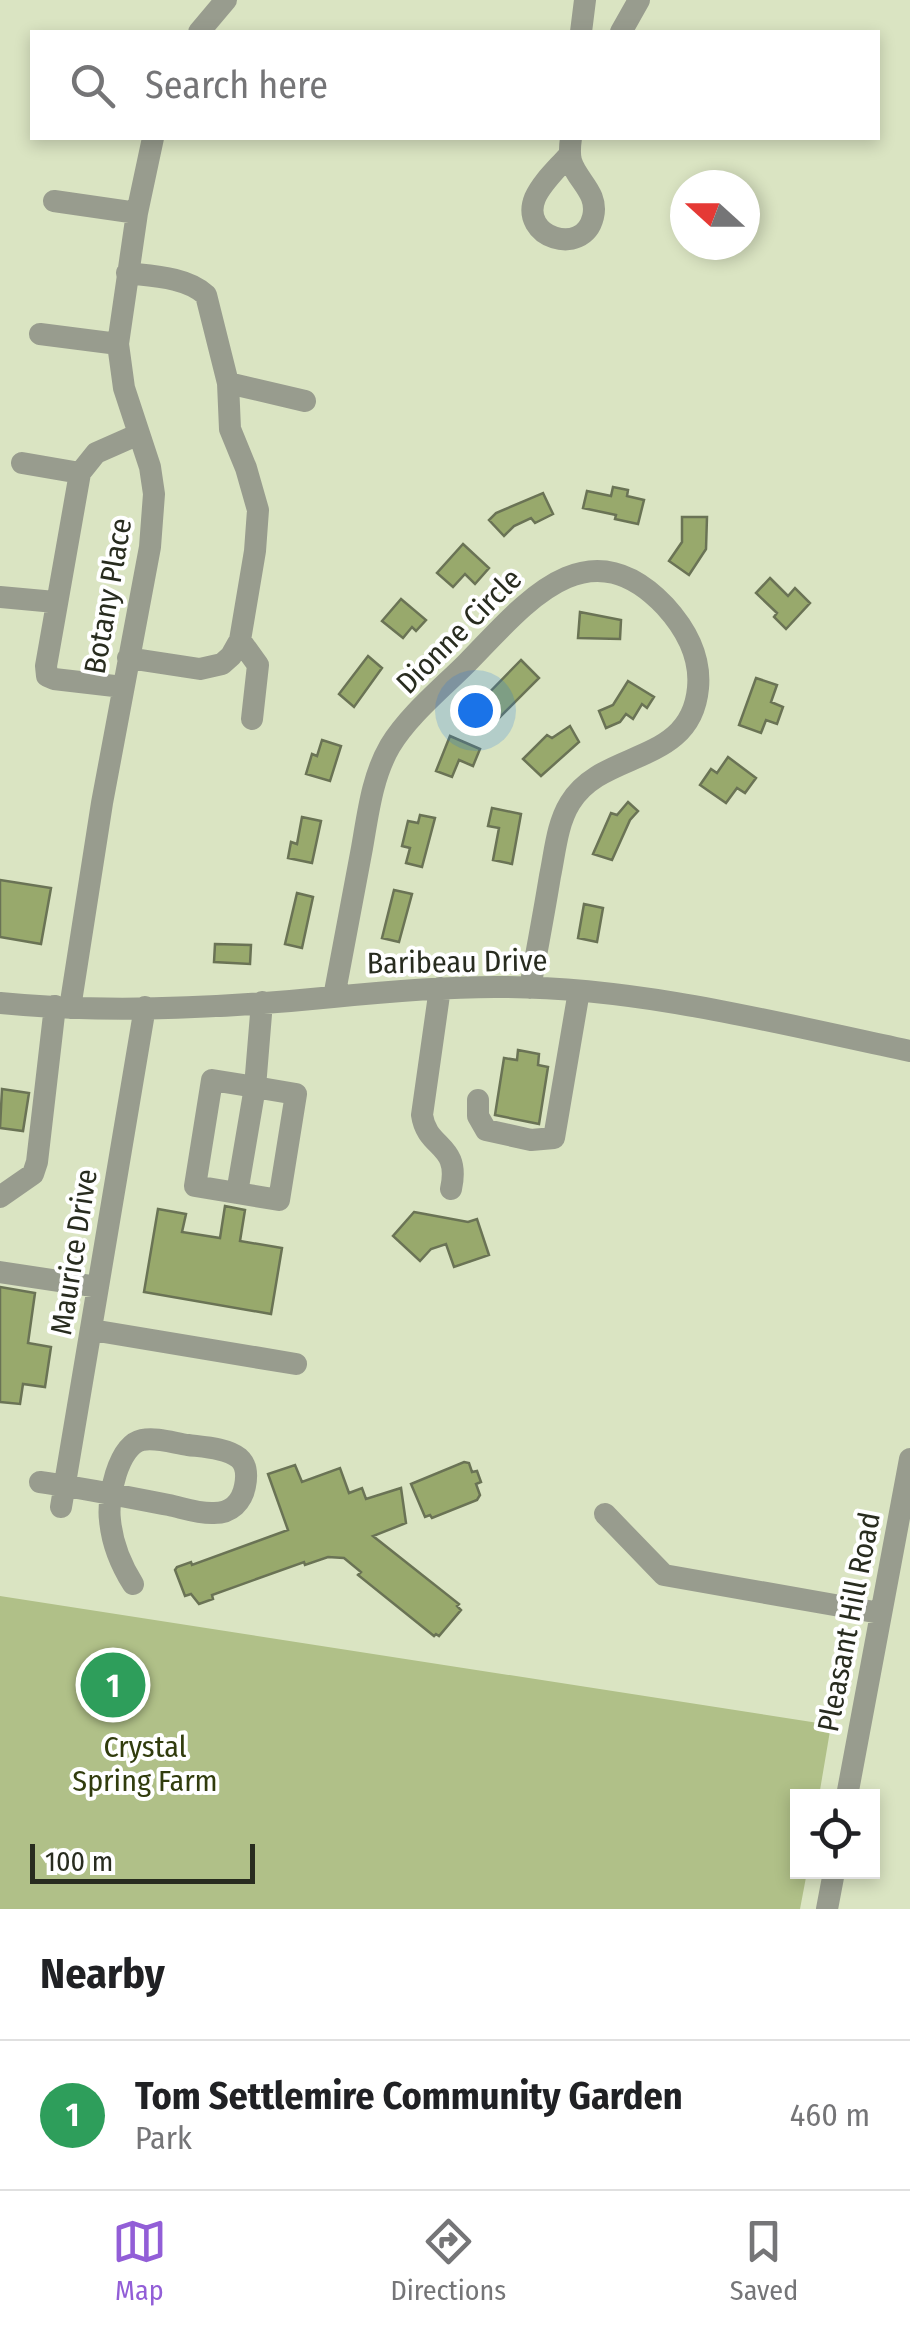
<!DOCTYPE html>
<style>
:root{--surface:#fff;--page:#f6f6f6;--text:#202124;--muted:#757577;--line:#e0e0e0;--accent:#925ed7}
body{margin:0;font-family:"Fira Sans Condensed",sans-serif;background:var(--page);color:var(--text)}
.controls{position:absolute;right:30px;bottom:30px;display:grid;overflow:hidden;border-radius:0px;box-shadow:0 5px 15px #0003}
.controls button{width:90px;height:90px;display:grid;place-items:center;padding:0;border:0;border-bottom:2px solid var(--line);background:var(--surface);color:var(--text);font:50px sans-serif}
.compass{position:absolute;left:670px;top:170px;width:90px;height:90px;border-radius:50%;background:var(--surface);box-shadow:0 5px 15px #0003;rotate:291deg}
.scale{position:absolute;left:30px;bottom:25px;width:225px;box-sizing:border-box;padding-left:10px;border:5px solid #282c1f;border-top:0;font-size:28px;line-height:35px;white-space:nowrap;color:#282c1f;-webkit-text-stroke:8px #fff;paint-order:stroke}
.you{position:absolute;left:475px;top:710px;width:35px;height:35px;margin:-25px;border:8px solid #fff;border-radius:50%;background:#1a73e8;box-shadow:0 0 0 15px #1a73e833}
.badge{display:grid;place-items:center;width:65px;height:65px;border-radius:50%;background:var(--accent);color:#fff;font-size:32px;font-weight:700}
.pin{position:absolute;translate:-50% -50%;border:5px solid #fff;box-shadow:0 2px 10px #0006}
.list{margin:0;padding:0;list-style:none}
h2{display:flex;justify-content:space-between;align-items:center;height:130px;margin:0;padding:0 40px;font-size:42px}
h2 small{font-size:32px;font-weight:400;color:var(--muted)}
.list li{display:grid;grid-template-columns:65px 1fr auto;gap:30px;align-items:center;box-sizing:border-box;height:150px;padding:0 40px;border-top:2px solid var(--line)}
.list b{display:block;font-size:38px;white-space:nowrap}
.list p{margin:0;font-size:32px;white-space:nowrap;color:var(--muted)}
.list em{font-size:32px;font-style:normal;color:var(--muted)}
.icon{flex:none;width:55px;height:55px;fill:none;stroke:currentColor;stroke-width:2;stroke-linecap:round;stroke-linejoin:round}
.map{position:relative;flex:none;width:910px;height:1909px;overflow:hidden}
.search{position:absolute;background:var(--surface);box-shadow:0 5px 15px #0003;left:30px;right:30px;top:30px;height:110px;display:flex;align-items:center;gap:25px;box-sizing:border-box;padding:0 35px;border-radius:0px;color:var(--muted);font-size:38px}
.sheet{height:280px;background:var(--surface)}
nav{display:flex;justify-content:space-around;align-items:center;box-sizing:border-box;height:140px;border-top:2px solid var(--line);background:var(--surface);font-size:28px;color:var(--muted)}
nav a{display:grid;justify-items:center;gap:5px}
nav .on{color:var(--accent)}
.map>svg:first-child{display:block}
</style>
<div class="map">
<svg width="910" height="1909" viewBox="0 0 910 1909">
<rect width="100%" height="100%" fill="#dae4c2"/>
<path fill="#b0c088" d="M 0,1596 L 831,1725 L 819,1796 L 798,1796 L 798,1872 L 807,1872 L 800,1909 L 0,1909 Z"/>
<path fill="#98a96c" stroke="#6a7355" stroke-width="2.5" d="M 613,487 L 628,490 L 627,496 L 644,500 L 638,524 L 615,519 L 616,515 L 583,508 L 587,491 L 611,496 Z
M 543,493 L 553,514 L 535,523 L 531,518 L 514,526 L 504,536 L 489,520 L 496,513 Z
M 682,517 L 707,517 L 706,549 L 689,575 L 669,561 L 682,542 Z
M 463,544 L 489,568 L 475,584 L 465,574 L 453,587 L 437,573 Z
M 770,578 L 788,596 L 795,588 L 810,603 L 786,629 L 774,617 L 777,613 L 756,593 Z
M 401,599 L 426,620 L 416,631 L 412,627 L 403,638 L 382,621 Z
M 580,612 L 621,620 L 620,639 L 578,638 Z
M 368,656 L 382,668 L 354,707 L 339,694 Z
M 521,660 L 539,678 L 499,718 L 482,700 Z
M 756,678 L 777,685 L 771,702 L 783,707 L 777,724 L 766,720 L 761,733 L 739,725 Z
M 628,681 L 654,697 L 647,708 L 642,704 L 633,719 L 626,714 L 620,722 L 606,728 L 599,711 L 613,705 Z
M 570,726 L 579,742 L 541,776 L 523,759 L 547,735 L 552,738 Z
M 450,736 L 480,749 L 473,766 L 459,760 L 452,777 L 436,771 Z
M 322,740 L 341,746 L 330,781 L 306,774 L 312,754 L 317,756 Z
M 728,757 L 756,778 L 745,793 L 737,788 L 726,803 L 700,785 L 711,769 L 717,773 Z
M 628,802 L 638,811 L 630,820 L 612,860 L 593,854 L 611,813 L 617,815 Z
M 492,808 L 521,814 L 512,864 L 493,860 L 499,828 L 488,826 Z
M 420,815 L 435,818 L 422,867 L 406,863 L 410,848 L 402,846 L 408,821 L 418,823 Z
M 302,817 L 321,821 L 312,863 L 288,858 L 291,842 L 297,844 Z
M 0,880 L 51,888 L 41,944 L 0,937 Z
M 394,890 L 412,894 L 399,942 L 382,938 Z
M 297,893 L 313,897 L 302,948 L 285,944 Z
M 584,904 L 603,908 L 597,942 L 578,938 Z
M 215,944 L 251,945 L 250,964 L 214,962 Z
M 518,1050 L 539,1054 L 538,1065 L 548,1067 L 539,1124 L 495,1115 L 504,1058 L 517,1060 Z
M 2,1089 L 29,1093 L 23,1131 L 0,1128 Z
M 225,1206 L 245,1210 L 240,1241 L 282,1248 L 271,1314 L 144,1292 L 158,1209 L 186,1214 L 182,1232 L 220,1238 Z
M 414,1212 L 468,1222 L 477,1219 L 489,1255 L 454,1267 L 446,1244 L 431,1249 L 420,1261 L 393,1236 Z
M 0,1287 L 35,1293 L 28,1343 L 51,1347 L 45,1387 L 23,1384 L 20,1404 L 0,1402 Z
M 464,1462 L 469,1463 L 472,1472 L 477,1471 L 481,1482 L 476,1484 L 480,1495 L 477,1500 L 432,1518 L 430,1515 L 425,1517 L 411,1484 Z
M 295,1465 L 302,1482 L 340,1468 L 349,1493 L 362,1488 L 366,1499 L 401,1488 L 406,1523 L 373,1536 L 459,1604 L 457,1606 L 461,1610 L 439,1636 L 436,1634 L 434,1636 L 358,1575 L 361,1572 L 344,1558 L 328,1557 L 305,1565 L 304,1562 L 212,1595 L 213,1599 L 199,1604 L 191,1594 L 185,1596 L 175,1570 L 177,1567 L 191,1562 L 192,1565 L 288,1530 L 268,1474 Z"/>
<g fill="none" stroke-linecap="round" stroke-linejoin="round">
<path stroke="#989c8e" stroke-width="22" d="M 199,32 L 226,0
M 581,32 L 585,0
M 621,32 L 639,0
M 569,155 C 558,168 542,182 535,198 C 519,237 583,258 593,217 C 599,193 577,181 571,161 C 569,153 570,145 571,138
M 54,201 L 137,213
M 127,273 C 152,276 187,277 206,295 L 228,383 L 230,429 L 246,468 L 258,510 L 255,551 L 240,640 L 231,656 L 222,664 L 200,669 L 128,658
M 40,334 L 118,344
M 228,383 L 305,401
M 22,463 L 80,473
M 0,597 L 55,602
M 240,640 L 258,665 L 252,719
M 123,687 L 54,679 L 47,676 L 46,666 L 80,473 L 96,453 L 139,434
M 440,988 L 422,1115 C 427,1150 461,1143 451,1189
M 334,997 C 343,947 353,898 362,848 C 368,814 372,777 390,746 C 409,715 441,689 467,663 C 523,606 586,523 665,606 C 686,629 701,656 698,688 C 691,766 602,749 570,803 C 557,824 555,852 550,876 C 544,913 537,950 530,988
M 0,1003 C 109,1014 224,1008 333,997 C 391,991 448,986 507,987 C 643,988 777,1023 910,1051
M 70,1008 L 102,803 L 150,547 L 154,494 L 150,467 L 124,388 L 118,344 L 137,213 L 153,138
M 478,1100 L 478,1116 L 486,1130 L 531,1140 L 554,1138 L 579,991
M 237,1193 L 279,1200 L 296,1094 L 255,1087 L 237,1193 L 195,1186 L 212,1080 L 255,1087 L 262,1002
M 0,1197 L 33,1174 L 37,1162 L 55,1006
M 0,1272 L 98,1287
M 92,1330 L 296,1364
M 40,1482 C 84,1488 126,1497 169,1505 C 183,1508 200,1514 214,1513 C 231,1513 242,1502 245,1486 C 247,1476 247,1465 239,1458 C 227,1448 203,1447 188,1445 C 174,1443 156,1437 142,1440 C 118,1445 107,1499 110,1520 C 112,1543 121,1565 133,1584
M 61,1507 L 145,1007
M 605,1514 L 664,1575 L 880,1613
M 847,1796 L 910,1459
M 827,1909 L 834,1872"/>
</g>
<g text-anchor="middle" stroke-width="8" stroke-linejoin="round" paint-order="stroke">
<g font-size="30" fill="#282c1f" stroke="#fff">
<text transform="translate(108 596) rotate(-80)" y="10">Botany Place</text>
<text transform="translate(459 631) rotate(-45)" y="10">Dionne Circle</text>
<text transform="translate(457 962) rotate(-1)" y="10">Baribeau Drive</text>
<text transform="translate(74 1252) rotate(-81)" y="10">Maurice Drive</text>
<text transform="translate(849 1622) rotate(-79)" y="10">Pleasant Hill Road</text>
</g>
<g font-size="30" fill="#313c0d" stroke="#fff">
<text x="145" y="1757">Crystal<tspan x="145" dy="34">Spring Farm</tspan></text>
</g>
</g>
</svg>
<div class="controls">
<button><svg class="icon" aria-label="locate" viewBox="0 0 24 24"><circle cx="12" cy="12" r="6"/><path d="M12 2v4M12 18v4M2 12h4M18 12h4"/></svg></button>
</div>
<svg class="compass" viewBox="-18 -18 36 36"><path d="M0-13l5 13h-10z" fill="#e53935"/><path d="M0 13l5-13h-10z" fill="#757577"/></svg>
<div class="scale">100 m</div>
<div class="you"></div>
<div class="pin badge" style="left:113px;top:1685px;background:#2e9e5b">1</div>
<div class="search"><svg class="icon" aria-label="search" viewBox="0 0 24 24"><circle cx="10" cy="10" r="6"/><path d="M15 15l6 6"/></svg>Search here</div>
</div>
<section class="sheet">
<h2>Nearby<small></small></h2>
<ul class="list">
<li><span class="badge" style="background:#2e9e5b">1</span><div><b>Tom Settlemire Community Garden</b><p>Park</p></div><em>460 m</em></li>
</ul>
</section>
<nav>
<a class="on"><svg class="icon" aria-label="map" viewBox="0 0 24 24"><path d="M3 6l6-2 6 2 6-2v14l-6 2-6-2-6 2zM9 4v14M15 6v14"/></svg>Map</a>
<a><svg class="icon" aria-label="directions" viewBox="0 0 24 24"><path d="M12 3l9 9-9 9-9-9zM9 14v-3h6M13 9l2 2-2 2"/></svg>Directions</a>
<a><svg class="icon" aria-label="saved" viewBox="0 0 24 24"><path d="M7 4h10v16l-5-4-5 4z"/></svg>Saved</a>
</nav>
